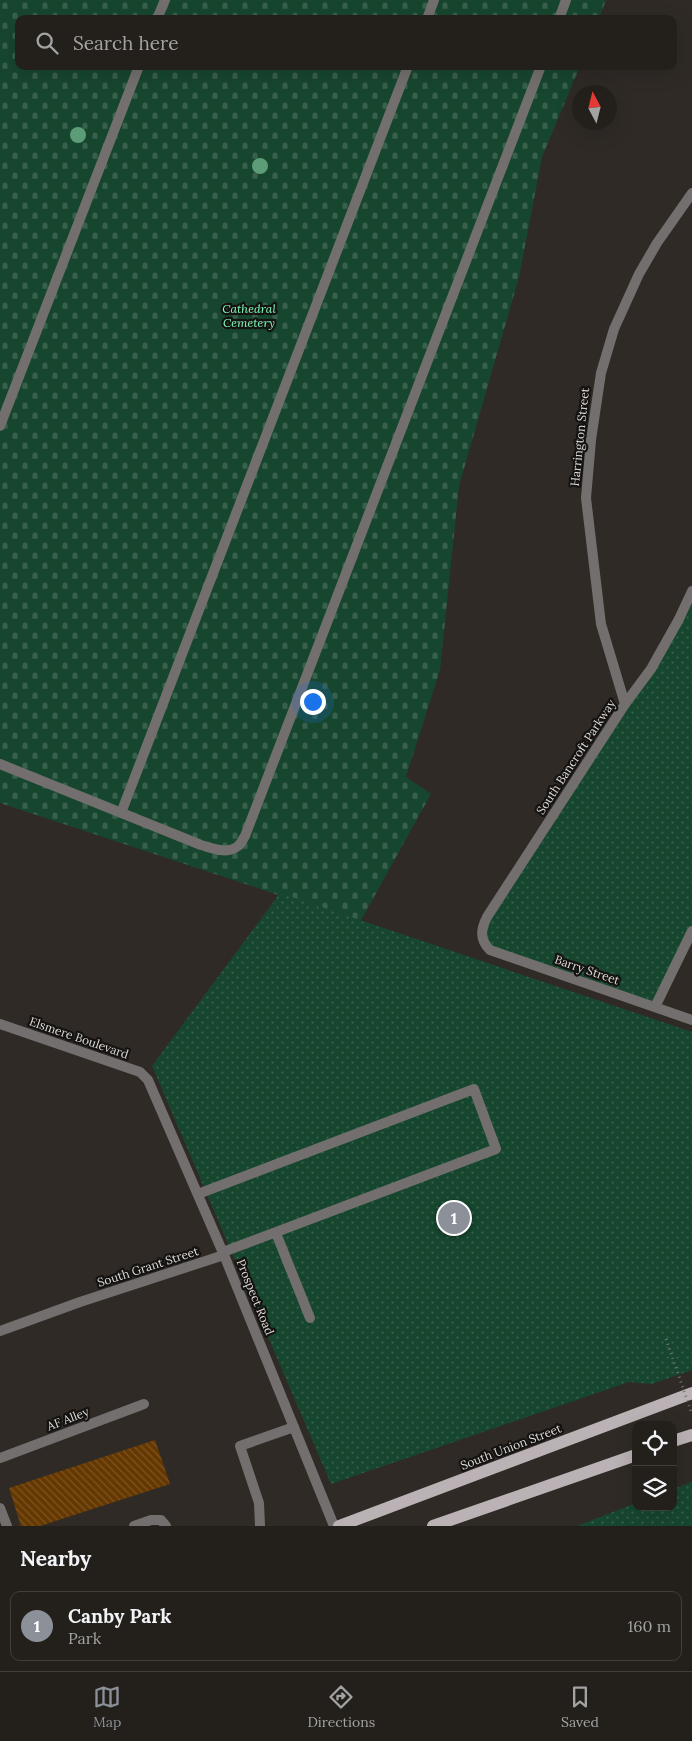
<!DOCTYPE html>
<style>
:root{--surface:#23201c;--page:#2b2825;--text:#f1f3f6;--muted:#a3a3a3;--line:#403e3b;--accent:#8c9099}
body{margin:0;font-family:Lora,serif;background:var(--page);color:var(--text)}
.controls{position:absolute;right:15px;bottom:15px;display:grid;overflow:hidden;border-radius:10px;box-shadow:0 5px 20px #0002}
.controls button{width:45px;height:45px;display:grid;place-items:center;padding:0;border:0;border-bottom:1px solid var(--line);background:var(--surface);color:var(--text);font:25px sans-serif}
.compass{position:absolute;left:572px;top:85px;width:45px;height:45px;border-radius:50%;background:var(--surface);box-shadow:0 5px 20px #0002;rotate:353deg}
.you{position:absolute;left:312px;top:701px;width:18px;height:18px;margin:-12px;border:4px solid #fff;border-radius:50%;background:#1a73e8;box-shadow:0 0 0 8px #1a73e833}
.badge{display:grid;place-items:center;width:32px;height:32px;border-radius:50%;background:var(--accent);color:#fff;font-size:16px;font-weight:700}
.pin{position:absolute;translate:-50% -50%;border:2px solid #fff;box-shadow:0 1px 5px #0006}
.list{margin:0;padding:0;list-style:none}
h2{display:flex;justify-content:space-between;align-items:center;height:65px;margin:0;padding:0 20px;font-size:21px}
h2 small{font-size:16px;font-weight:400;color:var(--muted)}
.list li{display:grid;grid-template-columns:32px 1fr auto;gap:15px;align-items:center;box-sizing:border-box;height:70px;margin:0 10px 10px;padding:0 10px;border:1px solid var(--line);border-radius:10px}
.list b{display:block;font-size:19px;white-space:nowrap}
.list p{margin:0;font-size:16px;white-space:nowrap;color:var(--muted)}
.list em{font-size:16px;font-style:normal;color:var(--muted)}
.icon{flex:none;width:28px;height:28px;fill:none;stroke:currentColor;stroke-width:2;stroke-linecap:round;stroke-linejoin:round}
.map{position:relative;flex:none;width:692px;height:1526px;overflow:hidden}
.search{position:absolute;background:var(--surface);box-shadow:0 5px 20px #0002;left:15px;right:15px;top:15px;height:55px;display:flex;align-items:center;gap:12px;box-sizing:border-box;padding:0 18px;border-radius:10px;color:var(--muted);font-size:19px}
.sheet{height:145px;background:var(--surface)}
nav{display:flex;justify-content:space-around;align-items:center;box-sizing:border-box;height:70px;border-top:1px solid var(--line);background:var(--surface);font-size:14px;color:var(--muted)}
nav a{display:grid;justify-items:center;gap:2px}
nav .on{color:var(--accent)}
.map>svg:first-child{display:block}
</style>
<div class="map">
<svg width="692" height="1526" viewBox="0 0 692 1526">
<defs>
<pattern id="cemetery-stones" width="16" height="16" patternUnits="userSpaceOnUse" patternTransform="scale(1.25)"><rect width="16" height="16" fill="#17462f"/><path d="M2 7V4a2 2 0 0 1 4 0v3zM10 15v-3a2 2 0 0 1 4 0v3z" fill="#38604c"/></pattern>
<pattern id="park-dots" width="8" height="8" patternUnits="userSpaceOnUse" patternTransform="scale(1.25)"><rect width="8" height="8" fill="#17462f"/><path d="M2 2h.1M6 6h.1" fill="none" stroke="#38604c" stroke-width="1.8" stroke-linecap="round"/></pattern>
<pattern id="building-back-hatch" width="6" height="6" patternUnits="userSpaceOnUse" patternTransform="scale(1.25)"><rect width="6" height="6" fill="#653800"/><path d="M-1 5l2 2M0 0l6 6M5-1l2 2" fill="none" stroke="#7b5424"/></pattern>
</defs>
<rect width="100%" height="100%" fill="#2f2a26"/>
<path fill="url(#cemetery-stones)" d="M 0,0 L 606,0 L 599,19 L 19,19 L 19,66 L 580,66 L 542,157 L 519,277 L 459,486 L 440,670 L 406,777 L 431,794 L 360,922 L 0,803 Z"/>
<path fill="url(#park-dots)" d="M 692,591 L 692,931 L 655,1007 L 486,946 L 487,917 L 625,704 Z
M 280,893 L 692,1032 L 692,1370 L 652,1384 L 629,1382 L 331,1484 L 152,1066 Z
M 692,1482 L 692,1526 L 577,1526 L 636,1503 L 636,1507 L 673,1507 L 673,1489 Z"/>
<path fill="url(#building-back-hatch)" d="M 155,1440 L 170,1484 L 40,1526 L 21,1526 L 9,1488 Z"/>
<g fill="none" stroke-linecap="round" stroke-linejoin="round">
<path stroke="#736f6f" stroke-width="10" d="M 157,19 L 165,0
M 427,19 L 434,0
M 559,19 L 566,0
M 0,426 L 139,66
M 0,764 L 201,845 C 212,848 227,855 238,846 C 241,844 243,839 245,836 L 541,66
M 121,813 L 408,66
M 198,1194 L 474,1089 L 496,1149 L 223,1252
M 276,1233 L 310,1318
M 0,1458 L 144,1404
M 0,1508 L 7,1526
M 134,1526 L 151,1520 L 161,1520 L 166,1526
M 260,1526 L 259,1503 L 240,1446 L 294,1427"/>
<path stroke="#736f6f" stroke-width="10" d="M 692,591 L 679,619 L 651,669 L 625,704 L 487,917 C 481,929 479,939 490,950 L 692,1020
M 625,704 L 601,624 L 586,498 L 591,440 L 601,373 L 614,329 L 639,274 L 657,243 L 692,193
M 655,1007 L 692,931
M 0,1024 L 140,1072 L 148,1080 L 224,1255 L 334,1526
M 0,1331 L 80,1302 L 224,1255"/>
<path stroke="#bab2b4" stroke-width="12" d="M 673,1441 L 692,1435
M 339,1526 L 692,1393
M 433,1526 L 636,1455"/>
<path stroke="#787471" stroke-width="3" stroke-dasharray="1 4" stroke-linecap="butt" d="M 666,1339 L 692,1414"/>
</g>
<g fill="#5c9c77">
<circle cx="78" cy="135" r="8"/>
<circle cx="260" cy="166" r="8"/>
</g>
<g text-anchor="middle" stroke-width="4.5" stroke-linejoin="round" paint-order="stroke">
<g font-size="12" font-style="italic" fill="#81f9ba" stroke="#151311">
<text x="249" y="313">Cathedral<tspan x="249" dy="14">Cemetery</tspan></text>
</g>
<g font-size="12" fill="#dddad7" stroke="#151311">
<text transform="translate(580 437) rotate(-84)" y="4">Harrington Street</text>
<text transform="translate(576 757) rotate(-57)" y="4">South Bancroft Parkway</text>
<text transform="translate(587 970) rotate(19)" y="4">Barry Street</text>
<text transform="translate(79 1038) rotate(19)" y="4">Elsmere Boulevard</text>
<text transform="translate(148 1267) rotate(-18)" y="4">South Grant Street</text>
<text transform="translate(255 1297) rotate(68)" y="4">Prospect Road</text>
<text transform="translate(68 1419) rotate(-21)" y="4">AF Alley</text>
<text transform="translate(511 1447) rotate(-21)" y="4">South Union Street</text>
</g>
</g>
</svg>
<div class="controls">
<button><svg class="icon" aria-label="locate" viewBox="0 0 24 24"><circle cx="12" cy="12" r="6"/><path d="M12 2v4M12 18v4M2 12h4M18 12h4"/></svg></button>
<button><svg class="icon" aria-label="layers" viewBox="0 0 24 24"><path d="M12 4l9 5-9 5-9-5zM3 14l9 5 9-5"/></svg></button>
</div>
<svg class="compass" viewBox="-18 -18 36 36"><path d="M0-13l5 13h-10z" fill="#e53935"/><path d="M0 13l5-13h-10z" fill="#a3a3a3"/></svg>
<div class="you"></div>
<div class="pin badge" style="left:454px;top:1218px">1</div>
<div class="search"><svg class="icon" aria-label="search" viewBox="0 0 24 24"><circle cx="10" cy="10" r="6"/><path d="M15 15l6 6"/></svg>Search here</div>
</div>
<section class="sheet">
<h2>Nearby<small></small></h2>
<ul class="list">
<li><span class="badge">1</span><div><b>Canby Park</b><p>Park</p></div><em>160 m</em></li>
</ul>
</section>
<nav>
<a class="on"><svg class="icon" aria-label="map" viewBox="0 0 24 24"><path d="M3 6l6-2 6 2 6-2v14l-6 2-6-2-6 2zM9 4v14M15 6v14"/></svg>Map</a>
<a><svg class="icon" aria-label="directions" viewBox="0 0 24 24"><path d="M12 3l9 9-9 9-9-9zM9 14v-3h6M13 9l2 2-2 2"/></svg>Directions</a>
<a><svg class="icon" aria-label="saved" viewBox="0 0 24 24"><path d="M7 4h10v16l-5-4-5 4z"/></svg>Saved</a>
</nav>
